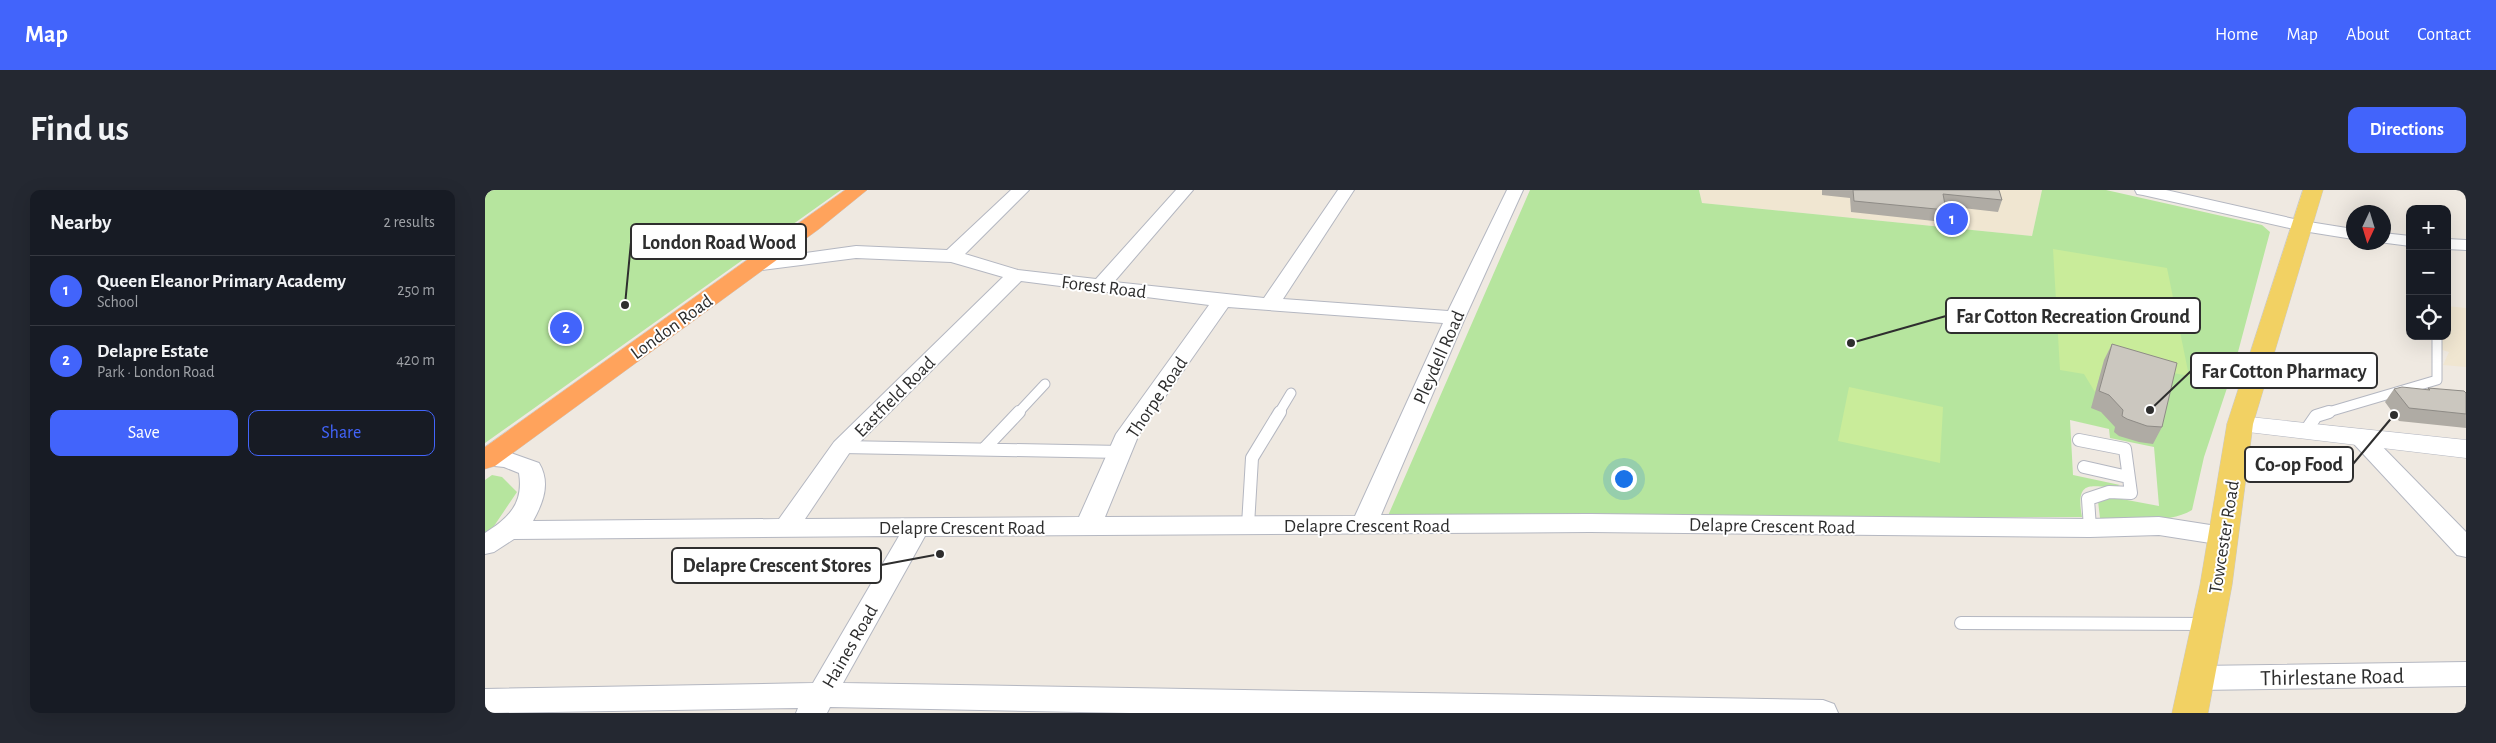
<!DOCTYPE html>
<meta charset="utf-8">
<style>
:root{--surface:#171b24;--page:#242831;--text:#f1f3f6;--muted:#9ea1a6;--line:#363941;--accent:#4264fb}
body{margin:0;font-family:"Alegreya Sans",sans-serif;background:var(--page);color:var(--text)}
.controls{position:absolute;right:15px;top:15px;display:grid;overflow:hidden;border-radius:10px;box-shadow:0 5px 20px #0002}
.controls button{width:45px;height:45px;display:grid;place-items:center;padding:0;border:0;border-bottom:1px solid var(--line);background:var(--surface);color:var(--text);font:25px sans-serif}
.compass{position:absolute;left:1861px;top:15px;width:45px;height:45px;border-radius:50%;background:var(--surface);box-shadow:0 5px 20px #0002;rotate:184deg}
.you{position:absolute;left:1138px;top:288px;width:18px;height:18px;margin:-12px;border:4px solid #fff;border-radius:50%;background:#1a73e8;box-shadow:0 0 0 8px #1a73e833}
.badge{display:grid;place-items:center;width:32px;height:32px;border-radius:50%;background:var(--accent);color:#fff;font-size:16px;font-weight:700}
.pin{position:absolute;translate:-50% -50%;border:2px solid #fff;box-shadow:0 1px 5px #0006}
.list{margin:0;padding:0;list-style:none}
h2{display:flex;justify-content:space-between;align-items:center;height:65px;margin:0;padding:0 20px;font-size:21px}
h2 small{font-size:16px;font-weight:400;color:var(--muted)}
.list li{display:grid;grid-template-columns:32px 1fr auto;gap:15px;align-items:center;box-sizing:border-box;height:70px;padding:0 20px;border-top:1px solid var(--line)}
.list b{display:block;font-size:19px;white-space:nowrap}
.list p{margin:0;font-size:16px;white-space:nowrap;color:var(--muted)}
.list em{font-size:16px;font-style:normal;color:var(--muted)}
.actions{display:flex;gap:10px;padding:15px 20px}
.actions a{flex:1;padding:11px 0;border:1px solid var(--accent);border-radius:10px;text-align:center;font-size:18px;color:var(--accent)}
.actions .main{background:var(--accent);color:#fff}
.icon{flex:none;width:28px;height:28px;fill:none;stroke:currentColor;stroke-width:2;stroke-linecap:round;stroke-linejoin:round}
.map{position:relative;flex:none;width:1981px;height:523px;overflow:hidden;border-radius:10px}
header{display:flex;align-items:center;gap:30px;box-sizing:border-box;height:70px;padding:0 25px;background:var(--accent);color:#fff}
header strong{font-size:24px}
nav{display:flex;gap:28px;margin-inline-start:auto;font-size:18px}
.intro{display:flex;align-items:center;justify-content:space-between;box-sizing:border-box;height:120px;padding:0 30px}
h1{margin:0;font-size:35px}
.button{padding:12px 22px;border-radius:10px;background:var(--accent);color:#fff;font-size:18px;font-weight:700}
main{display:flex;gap:30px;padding:0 30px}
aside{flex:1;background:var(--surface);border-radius:10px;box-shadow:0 5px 20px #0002}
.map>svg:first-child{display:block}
</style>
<header>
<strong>Map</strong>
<nav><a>Home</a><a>Map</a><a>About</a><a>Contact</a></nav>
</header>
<div class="intro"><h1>Find us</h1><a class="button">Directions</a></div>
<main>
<aside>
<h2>Nearby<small>2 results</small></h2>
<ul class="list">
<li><span class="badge">1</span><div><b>Queen Eleanor Primary Academy</b><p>School</p></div><em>250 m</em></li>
<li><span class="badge">2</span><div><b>Delapre Estate</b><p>Park · London Road</p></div><em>420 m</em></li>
</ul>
<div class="actions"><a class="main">Save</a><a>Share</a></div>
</aside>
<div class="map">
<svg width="1981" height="523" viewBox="0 0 1981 523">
<rect width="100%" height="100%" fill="#efe9e1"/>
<path fill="#f0e6d1" d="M 1214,0 L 1557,0 L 1547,46 L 1217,13 Z
M 1962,116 L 1981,118 L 1981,177 L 1958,175 L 1964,162 L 1954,159 L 1956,146 L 1962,146 Z"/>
<path fill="#b6e59e" d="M 0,0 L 356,0 L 0,253 Z
M 1045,0 L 1214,0 L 1217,13 L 1547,46 L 1557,0 L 1621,0 L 1777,35 L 1785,42 L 1749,177 L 1719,267 L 1707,320 C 1682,335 1643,328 1615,328 L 1613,311 L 1626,307 L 1674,316 L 1669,257 L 1625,248 L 1624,239 L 1585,230 L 1588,285 L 1635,295 C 1617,303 1588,280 1597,327 L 902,328 Z
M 7,285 L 17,287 L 32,302 L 7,339 L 0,343 L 0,290 Z"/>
<path fill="#c9ec9a" d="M 1568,59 L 1682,78 L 1704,186 L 1620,170 L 1610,202 L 1599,184 L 1575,180 Z
M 1364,197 L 1458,217 L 1455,273 L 1353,251 Z"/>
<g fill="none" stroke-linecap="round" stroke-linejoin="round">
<g stroke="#b4b7c1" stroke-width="11">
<path id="lane-far1" d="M 533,223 L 560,194
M 794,223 L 806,203
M 1840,223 L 1952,190 L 1952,146"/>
</g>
<g stroke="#b4b7c1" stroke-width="14">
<path id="lane" d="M 1820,242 L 1831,226 L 1844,222
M 1594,250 L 1640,259 L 1646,303 L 1624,302 L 1603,309 L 1605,338
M 357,257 L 637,262
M 499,259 L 534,222
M 1599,277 L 1643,287
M 763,335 L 767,268 L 795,222
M 1476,433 L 1721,434"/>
</g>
<g stroke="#b4b7c1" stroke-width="2">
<path id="street" d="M 526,0 L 544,0 L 480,64 L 533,80 L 611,89 L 691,0 L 708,0 L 629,92 L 779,108 L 853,0 L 869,0 L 798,109 L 963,121 L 1022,0 L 1038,0 L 980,128 L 896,325 L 1105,324 L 1605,329 L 1674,327 L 1738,337 L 1747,340 L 1751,346 L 1747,352 L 1738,355 L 1674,345 L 1605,347 L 1105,342 L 440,346 L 358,493 L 1338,510 L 1349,514 L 1353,523 L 645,523 L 345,517 L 342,523 L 311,523 L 313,518 L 0,523 L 0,499 L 328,493 L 414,346 L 29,349 L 9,362 L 0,364 L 0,343 C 24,328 39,313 34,283 L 19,277 L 0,275 L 0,261 L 23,262 L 54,273 C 66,293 58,313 48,331 L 294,329 L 349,252 L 518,87 L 466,72 L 371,68 L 270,81 L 263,79 L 261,75 L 263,71 L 371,56 L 462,60 ZM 536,91 L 724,115 L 631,244 L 594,327 L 320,329 L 365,262 ZM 743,117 L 958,133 L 870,326 L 620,327 L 654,244 Z
M 1650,0 L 1681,0 L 1818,31 L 1868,39 L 1868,49 L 1818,41 L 1658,5 L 1652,4 Z
M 1898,43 L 1925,46 L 1925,56 L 1894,52 L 1898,52 Z
M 1962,49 L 1981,50 L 1981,60 L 1962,59 Z
M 1876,241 L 1884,243 L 1981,342 L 1981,367 L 1972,365 L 1868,253 L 1864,248 L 1868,243 Z
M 1981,472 L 1981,496 L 1712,500 L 1701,496 L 1697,488 L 1701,480 L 1712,476 Z"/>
</g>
<g stroke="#b4b7c1" stroke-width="1">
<path id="secondary" d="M 1755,226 L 1981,250 L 1981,268 L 1746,240 L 1742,234 L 1746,228 Z"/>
</g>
<g stroke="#c9c9c9" stroke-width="1">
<path id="primary" d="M 1818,0 L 1838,0 L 1768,234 L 1747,395 L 1723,523 L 1687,523 L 1715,395 L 1742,234 Z"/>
</g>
<g stroke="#c9c9c9" stroke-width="1">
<path id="highway" d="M 360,0 L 382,0 L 334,39 L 10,276 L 0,279 L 0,257 Z"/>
</g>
<use href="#lane-far1" stroke="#fff" stroke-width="9"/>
<use href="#lane" stroke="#fff" stroke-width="12"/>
<use href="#street" fill="#fff" fill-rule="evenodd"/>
<use href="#secondary" fill="#fff" fill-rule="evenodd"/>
<use href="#primary" fill="#f2d163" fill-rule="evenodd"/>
<use href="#highway" fill="#ffa35c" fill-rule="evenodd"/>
</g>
<path fill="#afaba4" d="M 1337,0 L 1514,0 L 1517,10 L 1513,22 L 1460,16 L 1461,20 L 1458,32 L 1366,22 L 1365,8 L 1337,5 Z
M 1627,154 L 1677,237 L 1668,254 L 1654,252 L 1634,246 L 1629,242 L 1630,237 L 1616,222 L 1606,218 L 1619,170 Z
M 1943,198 L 1981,203 L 1981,238 L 1914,231 L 1900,212 L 1909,199 L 1942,200 Z"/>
<path fill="#cbc7bf" stroke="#8e8b86" d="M 1368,0 L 1514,0 L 1517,10 L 1458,4 L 1461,20 L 1369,11 Z
M 1627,154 L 1692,173 L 1677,237 L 1662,236 L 1642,229 L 1637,226 L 1638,220 L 1624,205 L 1614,201 Z
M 1917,197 L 1945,200 L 1943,198 L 1979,201 L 1981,203 L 1981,224 L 1924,218 L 1909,199 Z"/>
<g text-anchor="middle" stroke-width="4" stroke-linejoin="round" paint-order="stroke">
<g font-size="19" fill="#2e2e2e" stroke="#fff">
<text transform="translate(619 96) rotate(7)" y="7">Forest Road</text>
<text transform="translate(186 136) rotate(-36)" y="7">London Road</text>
<text transform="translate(953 167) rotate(-66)" y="7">Pleydell Road</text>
<text transform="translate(409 206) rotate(-45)" y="7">Eastfield Road</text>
<text transform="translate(671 207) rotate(-56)" y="7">Thorpe Road</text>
<text x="882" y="342">Delapre Crescent Road</text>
<text transform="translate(1287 335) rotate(1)" y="7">Delapre Crescent Road</text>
<text x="477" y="344">Delapre Crescent Road</text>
<text transform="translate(1738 347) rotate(-81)" y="7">Towcester Road</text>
<text transform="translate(364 456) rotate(-60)" y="7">Haines Road</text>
</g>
<g font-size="22" fill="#2e2e2e" stroke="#fff">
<text transform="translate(1847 486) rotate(-1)" y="8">Thirlestane Road</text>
</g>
</g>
<path fill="none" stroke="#2e2e2e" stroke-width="2" d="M140 115L146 52M1366 153L1461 126M1665 220L1706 181M1909 225L1868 274M455 364L396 375"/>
<g fill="#2e2e2e" stroke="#fff" stroke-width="2">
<circle cx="140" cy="115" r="5"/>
<circle cx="1366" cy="153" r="5"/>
<circle cx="1665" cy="220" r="5"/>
<circle cx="1909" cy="225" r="5"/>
<circle cx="455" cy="364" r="5"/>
</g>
<g fill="#fff" stroke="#2e2e2e" stroke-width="2">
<rect x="146" y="34" width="175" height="35" rx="5"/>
<rect x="1461" y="108" width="254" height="35" rx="5"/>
<rect x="1706" y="163" width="186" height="35" rx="5"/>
<rect x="1760" y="257" width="108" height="35" rx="5"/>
<rect x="187" y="358" width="209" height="35" rx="5"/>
</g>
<g font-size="20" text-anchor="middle" font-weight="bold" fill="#2e2e2e">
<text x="234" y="59">London Road Wood</text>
<text x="1588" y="133">Far Cotton Recreation Ground</text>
<text x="1799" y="188">Far Cotton Pharmacy</text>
<text x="1814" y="281">Co-op Food</text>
<text x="292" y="382">Delapre Crescent Stores</text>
</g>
</svg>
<div class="controls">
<button>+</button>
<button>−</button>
<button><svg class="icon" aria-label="locate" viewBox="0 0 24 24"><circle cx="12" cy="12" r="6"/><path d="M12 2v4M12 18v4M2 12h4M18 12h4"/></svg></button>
</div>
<svg class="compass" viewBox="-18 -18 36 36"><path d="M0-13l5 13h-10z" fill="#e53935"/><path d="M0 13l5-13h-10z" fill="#9ea1a6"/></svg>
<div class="you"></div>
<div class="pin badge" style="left:1467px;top:29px">1</div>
<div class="pin badge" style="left:81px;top:138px">2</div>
</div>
</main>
